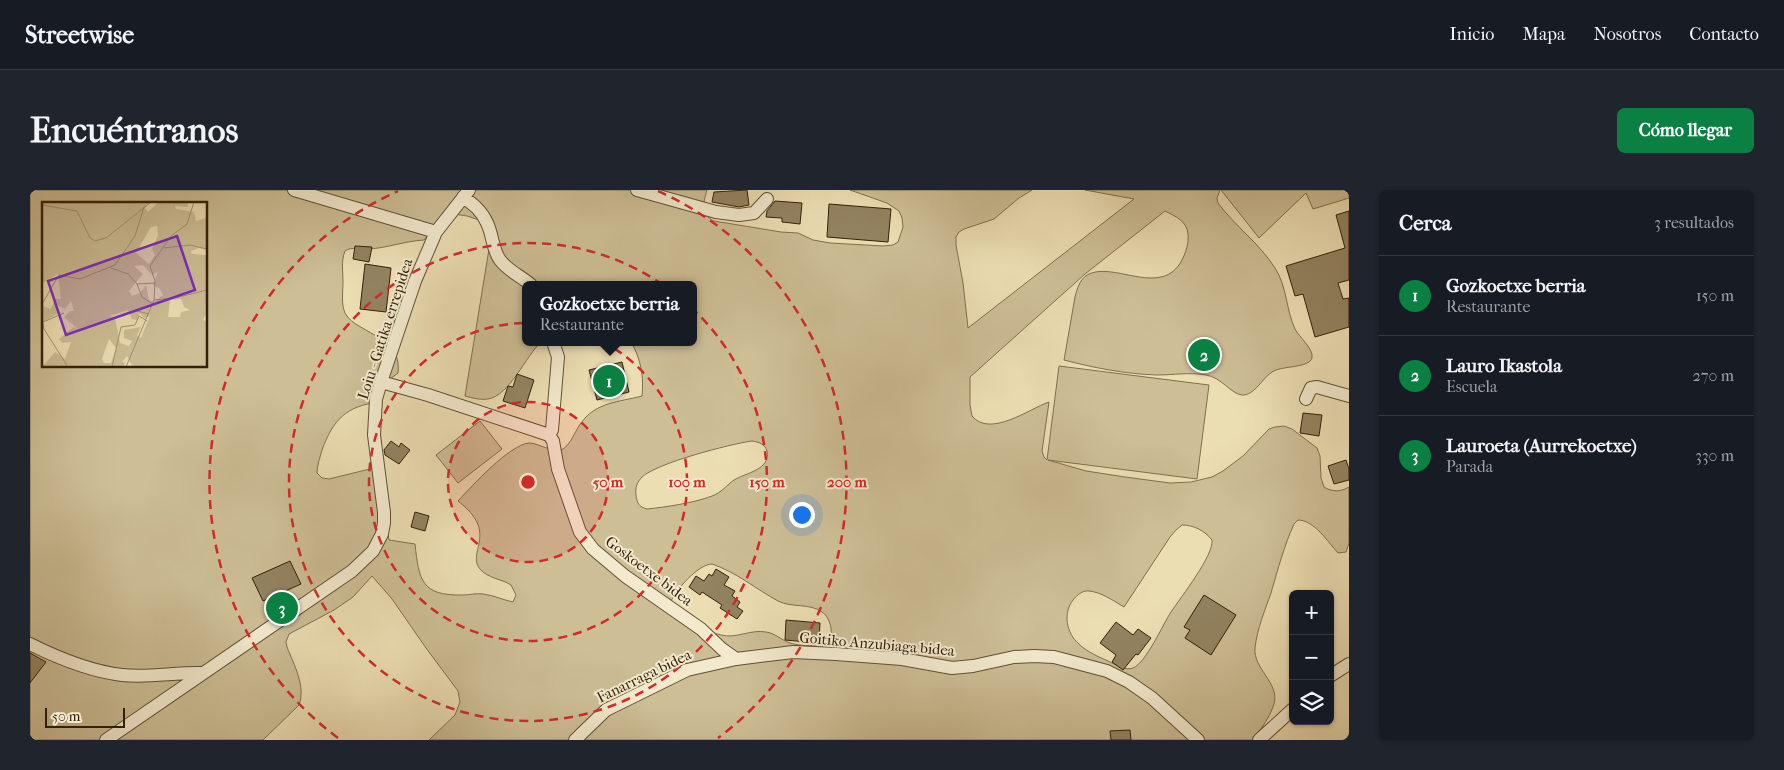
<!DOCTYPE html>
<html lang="es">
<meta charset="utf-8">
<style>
:root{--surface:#171b24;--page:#20242c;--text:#f1f3f6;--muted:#9ea1a6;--line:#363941;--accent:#0b8043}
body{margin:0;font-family:"IM FELL French Canon",serif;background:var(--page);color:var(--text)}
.controls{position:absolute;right:15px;bottom:15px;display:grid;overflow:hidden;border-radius:8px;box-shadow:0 1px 4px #0004}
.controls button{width:45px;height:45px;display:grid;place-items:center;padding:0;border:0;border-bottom:1px solid var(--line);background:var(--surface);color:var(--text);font:25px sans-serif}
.scale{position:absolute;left:15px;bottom:12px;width:80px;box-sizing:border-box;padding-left:5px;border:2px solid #332008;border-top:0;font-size:14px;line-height:18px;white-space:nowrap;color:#332008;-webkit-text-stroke:4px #f3eace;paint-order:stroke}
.you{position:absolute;left:771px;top:324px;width:18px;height:18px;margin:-12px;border:4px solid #fff;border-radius:50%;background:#1a73e8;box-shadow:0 0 0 8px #1a73e833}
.badge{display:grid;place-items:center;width:32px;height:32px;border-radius:50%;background:var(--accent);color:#fff;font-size:16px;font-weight:700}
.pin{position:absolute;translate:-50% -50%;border:2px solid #fff;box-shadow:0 1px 5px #0006}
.popup{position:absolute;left:492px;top:91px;width:175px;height:65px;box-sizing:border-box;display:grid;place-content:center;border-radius:8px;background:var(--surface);filter:drop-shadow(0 1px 4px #0005);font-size:16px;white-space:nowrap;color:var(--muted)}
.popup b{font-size:19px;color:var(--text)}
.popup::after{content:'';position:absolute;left:50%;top:100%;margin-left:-10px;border:10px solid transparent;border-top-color:var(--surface)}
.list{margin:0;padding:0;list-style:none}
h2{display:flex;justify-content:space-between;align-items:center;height:65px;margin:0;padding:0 20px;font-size:21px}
h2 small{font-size:16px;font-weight:400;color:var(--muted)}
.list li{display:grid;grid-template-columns:32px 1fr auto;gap:15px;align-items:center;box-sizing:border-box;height:80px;padding:0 20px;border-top:1px solid var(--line)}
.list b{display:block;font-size:19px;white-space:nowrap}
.list p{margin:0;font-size:16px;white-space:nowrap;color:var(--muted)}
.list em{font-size:16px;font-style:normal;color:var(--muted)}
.icon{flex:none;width:28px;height:28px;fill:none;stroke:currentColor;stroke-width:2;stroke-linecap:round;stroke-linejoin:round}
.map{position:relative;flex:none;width:1319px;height:550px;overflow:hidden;border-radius:8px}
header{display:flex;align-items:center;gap:30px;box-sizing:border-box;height:70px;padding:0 25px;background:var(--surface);border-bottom:1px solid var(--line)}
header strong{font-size:24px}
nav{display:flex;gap:28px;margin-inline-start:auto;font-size:18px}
.intro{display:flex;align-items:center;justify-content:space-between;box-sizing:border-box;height:120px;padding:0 30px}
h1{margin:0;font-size:35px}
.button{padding:12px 22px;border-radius:8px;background:var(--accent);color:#fff;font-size:18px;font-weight:700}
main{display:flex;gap:30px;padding:0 30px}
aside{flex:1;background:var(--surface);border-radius:8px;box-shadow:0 1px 4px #0004}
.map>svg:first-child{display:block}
</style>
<header>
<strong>Streetwise</strong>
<nav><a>Inicio</a><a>Mapa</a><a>Nosotros</a><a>Contacto</a></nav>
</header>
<div class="intro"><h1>Encuéntranos</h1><a class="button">Cómo llegar</a></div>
<main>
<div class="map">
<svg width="1319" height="550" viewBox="0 0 1319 550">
<rect width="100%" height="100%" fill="#ecdeb3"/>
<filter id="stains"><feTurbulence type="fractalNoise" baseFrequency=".004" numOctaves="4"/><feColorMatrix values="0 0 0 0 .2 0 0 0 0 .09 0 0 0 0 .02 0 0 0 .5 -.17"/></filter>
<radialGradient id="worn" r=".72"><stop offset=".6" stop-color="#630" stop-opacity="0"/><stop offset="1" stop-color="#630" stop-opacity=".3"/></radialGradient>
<path fill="#cdbe96" stroke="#806f4f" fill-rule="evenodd" d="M 0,0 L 677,0 C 673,14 670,24 684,31 L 751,42 L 768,43 L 783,50 L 800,53 L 853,56 L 863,55 L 868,52 L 873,37 L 872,28 L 869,21 L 857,13 L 820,0 L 1002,0 L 989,8 L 964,29 L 934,39 L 929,42 L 926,47 L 926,55 L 933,93 L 938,138 L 1104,9 L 1055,0 L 1190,0 L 1187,8 L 1188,13 C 1205,36 1230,54 1245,78 C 1257,96 1256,120 1265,139 C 1269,147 1284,159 1282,168 C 1279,178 1252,176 1244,181 C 1233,186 1225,206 1212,205 C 1201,204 1191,187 1176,185 C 1160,182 1143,185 1127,185 C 1096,184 1064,178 1034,170 L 1045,107 C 1047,99 1050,88 1059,84 C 1086,72 1132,108 1152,70 C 1156,62 1159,53 1158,44 C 1157,31 1145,26 1135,21 L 1055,84 L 940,187 L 940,215 L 942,226 C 960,248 999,219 1019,212 L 1012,261 L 1014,267 L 1017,270 L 1029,176 L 1179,195 L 1167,289 L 1018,270 L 1056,281 L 1095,287 L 1140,293 L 1161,292 L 1182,287 L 1193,281 L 1213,266 L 1239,239 L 1245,237 L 1254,236 L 1262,239 L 1287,258 L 1290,266 L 1291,288 L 1294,297 C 1302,302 1311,302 1319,297 L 1319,353 L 1316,362 L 1308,363 C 1298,352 1284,330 1268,330 L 1264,334 C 1254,356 1248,379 1241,403 C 1235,420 1227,439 1225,458 C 1223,479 1250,493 1244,514 C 1240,527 1231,539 1223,550 L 399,550 L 425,525 L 430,512 L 428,501 L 396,458 L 362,409 L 342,386 L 323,407 L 304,420 L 259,444 L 256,452 L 257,457 C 264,475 276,496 269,515 L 233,550 L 0,550 ZM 14,14 L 176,14 L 176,176 L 14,176 ZM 424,24 L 437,26 L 452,31 L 459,59 L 435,206 C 442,208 450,210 458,209 C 479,206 496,166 511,152 L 495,152 L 495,95 L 663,95 L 663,152 L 601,152 C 611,169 614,187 612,206 C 589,212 566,212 551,233 C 545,241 541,254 533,259 C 524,264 509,253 499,253 C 479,255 442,296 428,311 C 470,343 436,362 450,379 C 457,388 472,389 481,395 L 486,405 L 483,412 C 473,410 463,405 453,404 C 446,403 439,405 433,405 C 391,406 389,390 385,354 L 359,350 L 348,277 L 299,289 L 292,288 L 287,283 C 287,275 290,268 292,260 C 303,230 316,216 349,212 L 360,189 L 368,183 C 371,155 350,149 329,136 C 324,133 318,129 315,123 C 311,114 313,102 313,92 C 313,82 311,70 315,61 C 322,56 331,60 339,59 C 357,58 375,51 394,50 L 405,36 ZM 722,251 C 729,252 735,254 737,261 C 741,280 715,283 704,290 C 697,295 691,303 682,306 C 664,313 636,317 617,319 C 609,317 607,313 606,305 C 605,298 607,292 612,287 C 627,273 700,254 722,251 ZM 1152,335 C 1164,335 1175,341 1182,350 C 1184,365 1151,407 1141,422 C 1133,434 1116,473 1103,478 C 1095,481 1086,475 1078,471 C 1069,467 1057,462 1049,454 C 1036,443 1033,423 1043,410 C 1047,405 1053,400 1059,401 C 1071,402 1084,411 1094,417 L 1140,347 L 1146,340 ZM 682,374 C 706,382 726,399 748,411 C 762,418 780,413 792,422 C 797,425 800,432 801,438 C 804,459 773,457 760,453 C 751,450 745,443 736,442 C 721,439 706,449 691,445 C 674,442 654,423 640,413 C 645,401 668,374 682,374 Z
M 1191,0 L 1319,0 L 1319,8 L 1283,19 L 1276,3 L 1229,48 Z
M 450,231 L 472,259 L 428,293 L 406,265 Z"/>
<path fill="#938361" stroke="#332008" d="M 717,0 L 719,15 L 709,17 L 682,12 L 684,2 Z
M 745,11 L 772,13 L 770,34 L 752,32 L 752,28 L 736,27 L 737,21 Z
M 799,14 L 861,19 L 858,52 L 797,47 Z
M 1319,21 L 1319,90 L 1308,93 L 1313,109 L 1319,108 L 1319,137 L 1285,147 L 1273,104 L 1265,106 L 1256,76 L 1315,58 L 1306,25 Z
M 325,56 L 342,57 L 339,72 L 323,69 Z
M 335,74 L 361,78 L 356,122 L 330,119 Z
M 592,172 L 599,202 L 567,210 L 559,180 Z
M 487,184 L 504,190 L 495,218 L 473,211 L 478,196 L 483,197 Z
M 1273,223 L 1292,225 L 1289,246 L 1270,243 Z
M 361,251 L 369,257 L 371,253 L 380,260 L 369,274 L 355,265 L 354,260 Z
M 1316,270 L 1319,279 L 1319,290 L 1304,294 L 1298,276 Z
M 385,322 L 399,326 L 395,341 L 381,337 Z
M 260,371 L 271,394 L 233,411 L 222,388 Z
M 686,379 L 699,387 L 694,395 L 705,401 L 702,406 L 710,412 L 707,417 L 713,421 L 707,429 L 690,418 L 692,415 L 672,402 L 670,405 L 659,397 L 666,386 L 674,391 L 679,384 L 682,386 Z
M 1174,405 L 1206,425 L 1181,465 L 1155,448 L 1160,440 L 1154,437 Z
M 756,430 L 790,433 L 789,453 L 755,450 Z
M 1086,432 L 1103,445 L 1108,439 L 1121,448 L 1108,465 L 1106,464 L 1093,480 L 1082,472 L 1086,465 L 1070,453 Z
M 0,463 L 16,472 L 0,493 Z
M 1100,540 L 1101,550 L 1081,550 L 1080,541 Z"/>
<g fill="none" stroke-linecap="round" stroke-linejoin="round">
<g stroke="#615033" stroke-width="14">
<path id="minor" d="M 264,0 L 406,42
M 607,0 L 686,22 L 709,25 L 724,23 L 737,9
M 433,7 C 443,14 452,21 457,33 C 463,45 462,59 470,70 C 478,81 491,86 501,95
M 351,192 L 398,205 L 519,245 L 523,251 L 528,279 L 550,342 L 563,359 L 595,386 L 671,439 L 692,459 L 706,469
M 1276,209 L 1281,198 L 1287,197 L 1319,206
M 519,245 L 522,240 L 528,167 L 523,152
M 0,454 C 28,468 59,481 92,485 C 119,488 146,482 173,483
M 1300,486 L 1319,474
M 76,550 L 322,381 L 343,361 L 352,344 L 354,333 L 354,322 L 344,245 L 346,209 L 351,192 L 385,91 L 406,42 L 439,0
M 545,550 L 576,520 L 657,480 L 706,469 L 763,462 L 806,464 L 872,469 L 922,478 L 943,476 L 984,467 L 1004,466 L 1024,467 L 1077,481 L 1099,492 L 1122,508 L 1168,550
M 1229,550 L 1263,519"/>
</g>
<use href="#minor" stroke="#f3eace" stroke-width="12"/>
</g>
<circle cx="498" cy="292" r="80" fill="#d62828" fill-opacity=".12"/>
<g fill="none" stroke="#d62828" stroke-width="2.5" stroke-dasharray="9 6">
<circle cx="498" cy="292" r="80"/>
<circle cx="498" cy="292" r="159"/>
<circle cx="498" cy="292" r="239"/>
<path d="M308 548A319 319 0 0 1 368 1M628 1A319 319 0 0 1 688 548"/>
</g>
<g text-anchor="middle" stroke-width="4" stroke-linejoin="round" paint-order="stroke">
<g font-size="15" fill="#332008" stroke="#f3eace">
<text transform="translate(355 139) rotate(-72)" y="5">Loiu - Gatika errepidea</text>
<text transform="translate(619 381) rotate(37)" y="5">Goskoetxe bidea</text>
<text transform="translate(847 454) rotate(5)" y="5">Goitiko Anzubiaga bidea</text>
<text transform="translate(614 486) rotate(-26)" y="5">Fanarraga bidea</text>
</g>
</g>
<g transform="translate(12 12)">
<rect width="165" height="165" fill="#ecdeb3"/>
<path d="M 0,0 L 106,0 L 103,6 L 106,10 L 117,0 L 146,0 L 146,5 L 133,4 L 134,7 L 152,10 L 154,19 L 164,16 L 165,48 L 157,46 L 149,49 L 150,52 L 165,53 L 165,111 L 161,118 L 165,119 L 165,165 L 91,165 L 85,154 L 80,160 L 83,160 L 82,165 L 0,165 L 13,150 L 23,157 L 29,140 L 20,141 L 17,137 L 32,125 L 37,128 L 22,115 L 28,109 L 35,109 L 32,109 L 29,99 L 23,107 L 15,103 L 15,112 L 2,119 L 0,129 L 0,98 L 1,104 L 9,107 L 13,97 L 19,97 L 16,72 L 0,81 ZM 115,24 L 116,33 L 110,47 L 113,53 L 107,62 L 94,51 L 109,25 ZM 101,63 L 110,73 L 116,70 L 111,83 L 118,87 L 121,93 L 112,100 L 107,98 L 104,83 L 98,91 L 90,94 L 87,89 L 101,72 L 92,64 ZM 139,97 L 142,105 L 148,108 L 139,110 L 138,115 L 126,115 L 128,98 ZM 86,108 L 90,117 L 95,118 L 98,111 L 102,116 L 108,114 L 99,136 L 95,133 L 99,125 L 82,128 L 82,136 L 90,139 L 87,144 L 78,141 L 73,116 L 67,114 ZM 67,137 L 74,146 L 69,161 L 62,161 L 60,157 Z" fill="#cdbe96" fill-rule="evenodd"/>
<path fill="none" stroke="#a2926f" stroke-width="1" d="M 0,3 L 35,9 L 48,36 L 53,39 L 64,36 L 109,0M 122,46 L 148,43 L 165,47M 69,66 L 86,72 L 95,82 L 113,81M 95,82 L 100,95 L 111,102M 112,98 L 133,96 L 165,88M 0,102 L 17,73 L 38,77 L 73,63 L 93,34 L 102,5M 81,112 L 95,109 L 107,112M 0,117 L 2,127 L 26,165M 1,120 L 22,111M 70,165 L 79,125 L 93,123 L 97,114 L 105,119M 84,165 L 112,98 L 113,79 L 108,64 L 129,34 L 145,22 L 152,0"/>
<path fill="#7b2cbf" fill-opacity="0.15" stroke="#7b2cbf" stroke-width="2.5" d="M 135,34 L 153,88 L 24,133 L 6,79 Z"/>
<rect width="165" height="165" fill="none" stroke="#332008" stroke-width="2.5"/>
</g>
<circle cx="498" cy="292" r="8" fill="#d62828" stroke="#f3eace" stroke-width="2.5"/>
<g font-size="15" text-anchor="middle" font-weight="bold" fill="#d62828" stroke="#f3eace" stroke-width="4" stroke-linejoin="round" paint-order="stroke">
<text x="578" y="297">50 m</text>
<text x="657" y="297">100 m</text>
<text x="737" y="297">150 m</text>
<text x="817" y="297">200 m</text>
</g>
<rect width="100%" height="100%" filter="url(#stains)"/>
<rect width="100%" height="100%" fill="url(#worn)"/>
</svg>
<div class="controls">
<button>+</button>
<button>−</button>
<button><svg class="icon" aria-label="layers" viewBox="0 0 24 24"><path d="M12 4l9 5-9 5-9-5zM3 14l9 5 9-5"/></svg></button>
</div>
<div class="scale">50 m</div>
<div class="you"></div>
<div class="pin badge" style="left:579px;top:191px">1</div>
<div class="popup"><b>Gozkoetxe berria</b>Restaurante</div>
<div class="pin badge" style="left:1174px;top:165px">2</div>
<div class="pin badge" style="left:252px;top:418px">3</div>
</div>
<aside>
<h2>Cerca<small>3 resultados</small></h2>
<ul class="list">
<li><span class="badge">1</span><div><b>Gozkoetxe berria</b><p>Restaurante</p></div><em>150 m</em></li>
<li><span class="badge">2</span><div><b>Lauro Ikastola</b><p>Escuela</p></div><em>270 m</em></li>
<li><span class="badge">3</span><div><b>Lauroeta (Aurrekoetxe)</b><p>Parada</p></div><em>330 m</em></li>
</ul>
</aside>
</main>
